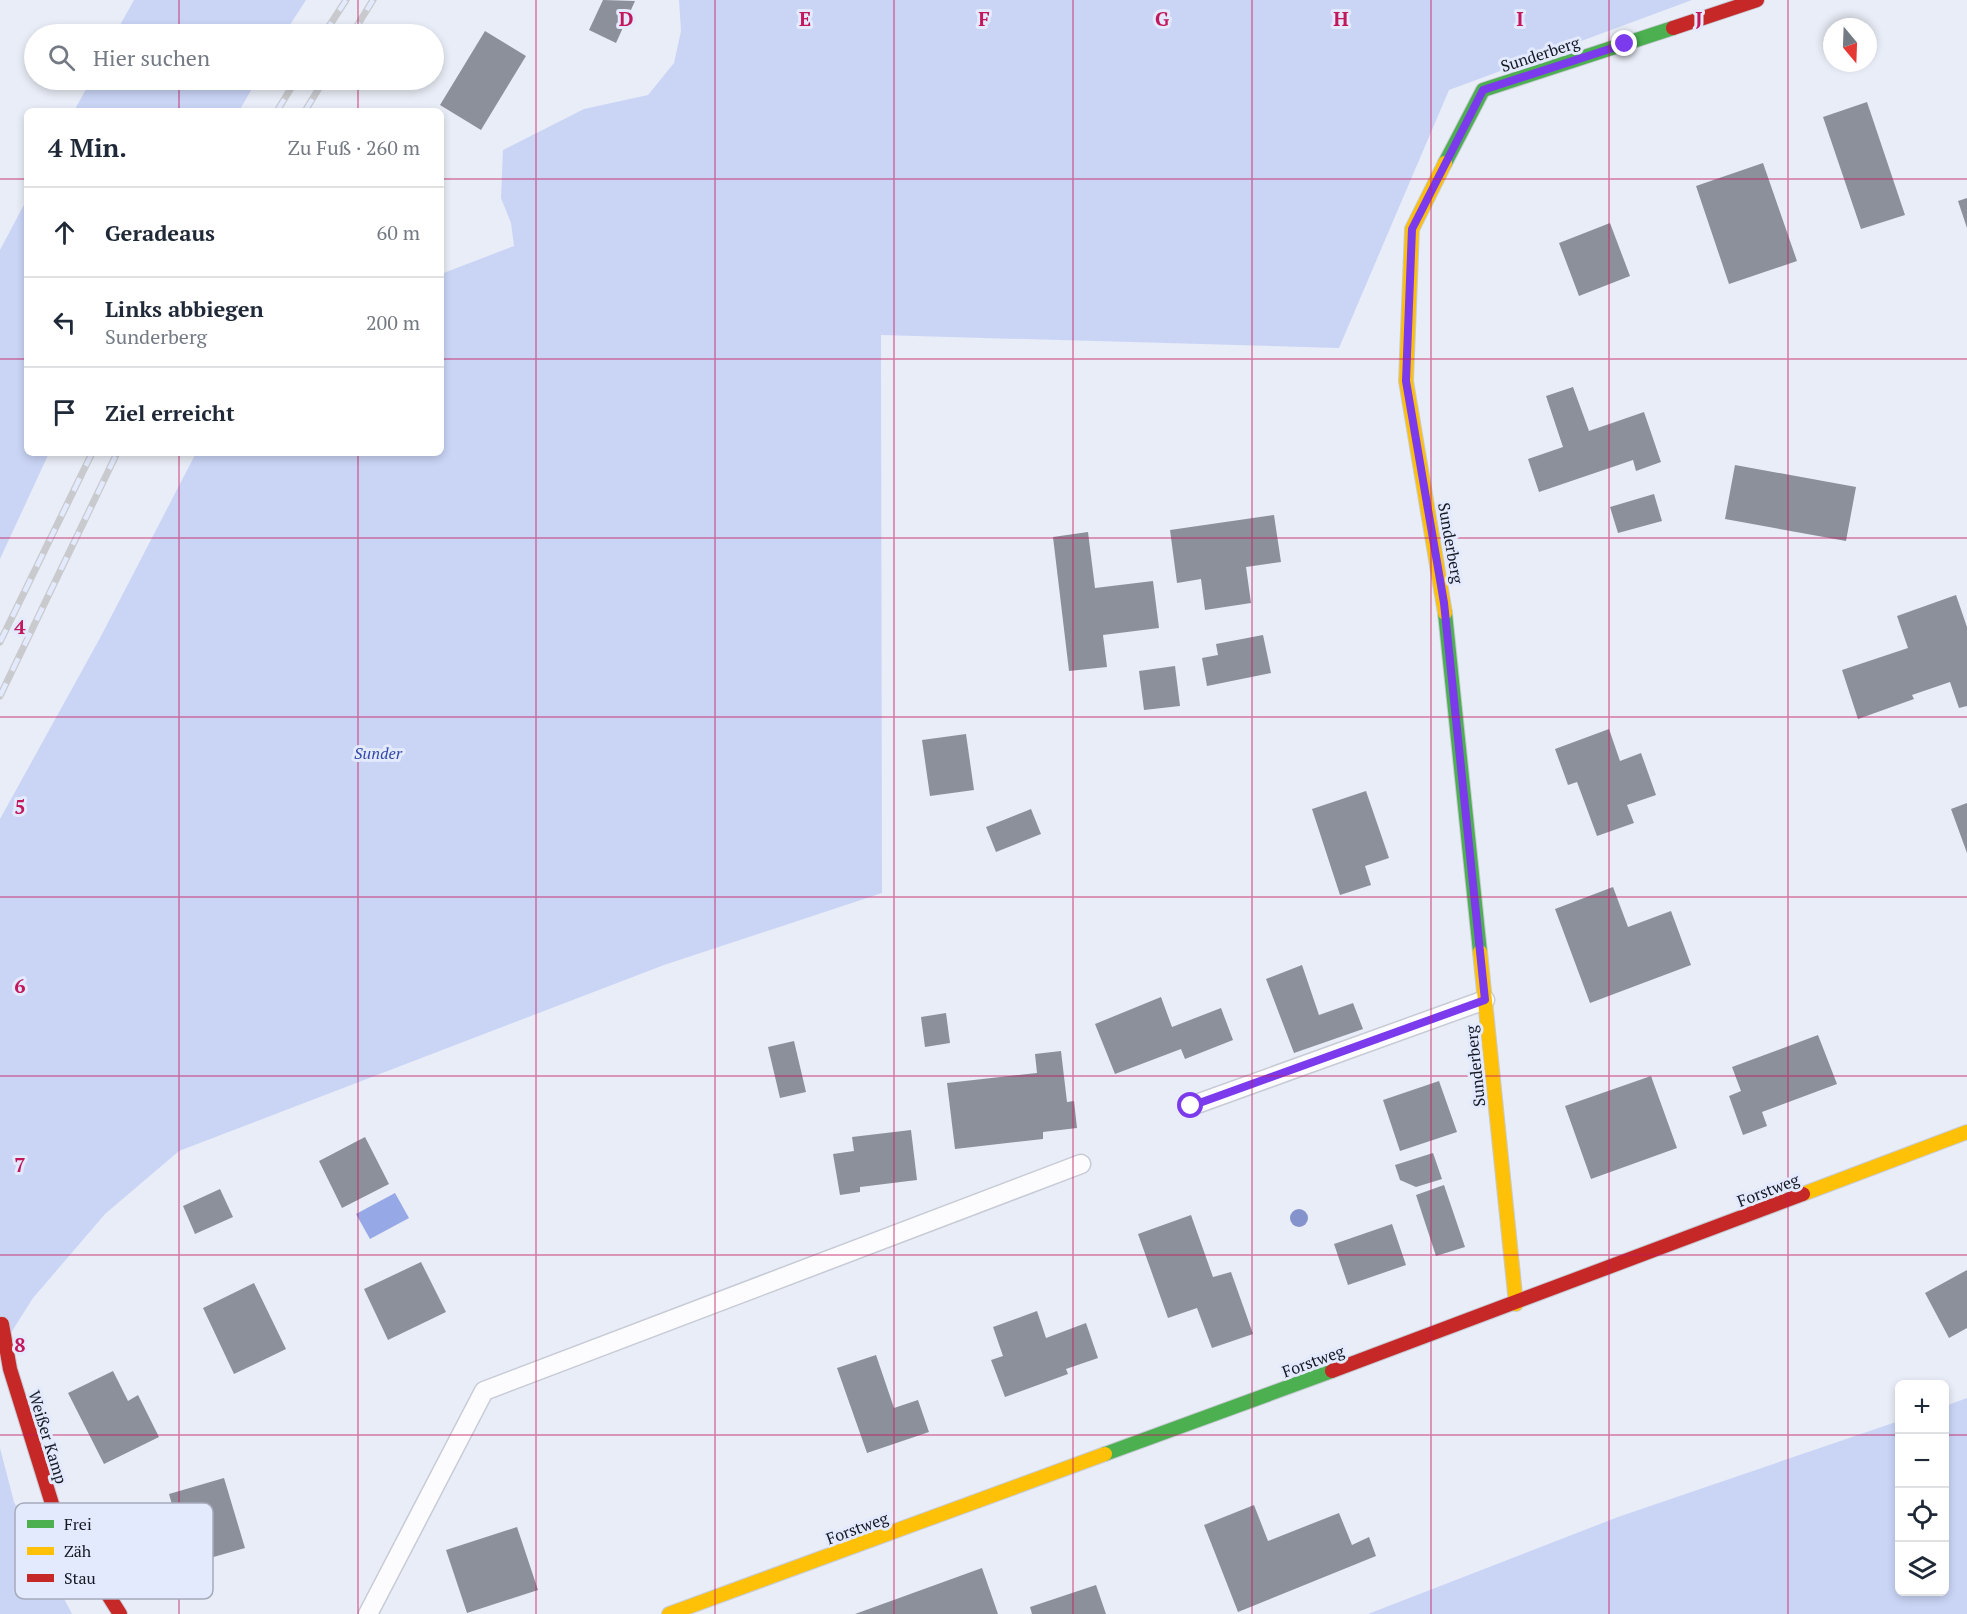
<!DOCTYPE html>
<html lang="de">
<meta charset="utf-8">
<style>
:root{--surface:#fff;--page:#f2f2f3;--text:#1f2937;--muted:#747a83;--line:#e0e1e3}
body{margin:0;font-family:"PT Serif",serif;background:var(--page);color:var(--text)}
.controls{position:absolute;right:18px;bottom:18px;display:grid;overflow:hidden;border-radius:9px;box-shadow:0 3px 9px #0003}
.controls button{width:54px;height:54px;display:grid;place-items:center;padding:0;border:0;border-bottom:2px solid var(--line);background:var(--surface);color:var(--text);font:30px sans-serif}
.compass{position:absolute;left:1823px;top:18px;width:54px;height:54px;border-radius:50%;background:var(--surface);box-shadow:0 3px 9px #0003;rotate:161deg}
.stop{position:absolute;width:18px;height:18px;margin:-14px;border:4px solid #7c3aed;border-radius:50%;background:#fff}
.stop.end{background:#7c3aed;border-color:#fff;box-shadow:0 2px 6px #0008}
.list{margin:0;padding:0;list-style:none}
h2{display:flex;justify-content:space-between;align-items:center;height:78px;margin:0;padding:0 24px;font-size:26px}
h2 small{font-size:20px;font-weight:400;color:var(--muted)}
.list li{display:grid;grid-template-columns:39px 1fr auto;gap:18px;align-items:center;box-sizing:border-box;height:90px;padding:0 24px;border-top:2px solid var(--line)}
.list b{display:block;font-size:22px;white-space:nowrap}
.list p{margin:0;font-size:20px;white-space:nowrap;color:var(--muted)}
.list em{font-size:20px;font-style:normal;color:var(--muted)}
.icon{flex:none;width:33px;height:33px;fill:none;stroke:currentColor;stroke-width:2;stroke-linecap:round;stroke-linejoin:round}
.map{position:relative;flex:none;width:1967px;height:1614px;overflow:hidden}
.search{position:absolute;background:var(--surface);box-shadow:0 3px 9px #0003;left:24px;top:24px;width:420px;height:66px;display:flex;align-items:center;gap:15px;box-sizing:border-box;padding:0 21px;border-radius:33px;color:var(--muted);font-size:22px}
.panel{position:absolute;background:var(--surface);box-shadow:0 3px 9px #0003;left:24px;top:108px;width:420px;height:348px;border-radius:9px}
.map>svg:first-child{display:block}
</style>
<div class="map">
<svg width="1967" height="1614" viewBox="0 0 1967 1614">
<rect width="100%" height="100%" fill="#e9edf7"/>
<path fill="#cad5f6" d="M 134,0 L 306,0 L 284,34 L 115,34 Z
M 679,0 L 1692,0 L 1449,90 L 1339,348 L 881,335 L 882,893 L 664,965 L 179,1151 L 105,1214 L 33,1298 L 0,1350 L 0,819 L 100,638 L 196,453 L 441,453 L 441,274 L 514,246 L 511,223 L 501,198 L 503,150 L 584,109 L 648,95 L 674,63 L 681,31 Z
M 91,80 L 257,80 L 239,111 L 74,111 Z
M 27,199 L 27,453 L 49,453 L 0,559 L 0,250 Z
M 1967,1398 L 1967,1614 L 1368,1614 L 1618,1517 L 1899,1421 L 1900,1592 L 1944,1592 L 1945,1406 Z
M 0,1448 L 14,1502 L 72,1614 L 0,1614 Z"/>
<path fill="#96a8e5" d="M 395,1193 L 409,1218 L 370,1239 L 356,1214 Z"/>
<path fill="#8c909a" d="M 603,0 L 635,1 L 616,43 L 589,30 Z
M 485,31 L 526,56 L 481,130 L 440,105 Z
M 1867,102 L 1905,215 L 1861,229 L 1823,117 Z
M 1763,163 L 1797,261 L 1729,284 L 1696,186 Z
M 1967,198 L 1967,228 L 1958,201 Z
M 1610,223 L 1630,276 L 1579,296 L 1559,243 Z
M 1573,387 L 1589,431 L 1644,412 L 1661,462 L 1636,471 L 1633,460 L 1539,492 L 1528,459 L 1563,447 L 1546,396 Z
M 1735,465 L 1856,487 L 1846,541 L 1725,519 Z
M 1654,494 L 1662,521 L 1618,533 L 1610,507 Z
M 1274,515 L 1281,562 L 1246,567 L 1251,603 L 1205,610 L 1201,579 L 1177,583 L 1170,530 Z
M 1088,532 L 1095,588 L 1153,581 L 1159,628 L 1103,635 L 1107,667 L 1069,671 L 1053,537 Z
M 1956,595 L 1967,627 L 1967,706 L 1959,708 L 1950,682 L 1912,695 L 1914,699 L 1858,719 L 1842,670 L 1908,648 L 1897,616 Z
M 1263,635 L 1271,673 L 1207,686 L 1202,658 L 1218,655 L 1216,644 Z
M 1175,666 L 1180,706 L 1144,710 L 1139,671 Z
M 1609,729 L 1620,761 L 1641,753 L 1656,795 L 1627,805 L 1634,823 L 1597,836 L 1577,782 L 1568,785 L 1555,749 Z
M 966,734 L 974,790 L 930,796 L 922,740 Z
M 1366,791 L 1389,858 L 1365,866 L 1371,885 L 1340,895 L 1312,809 Z
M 1967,803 L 1967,853 L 1951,809 Z
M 1031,809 L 1041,834 L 996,852 L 986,827 Z
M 1613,887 L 1628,927 L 1671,911 L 1691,965 L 1590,1003 L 1555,909 Z
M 1302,965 L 1319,1015 L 1353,1003 L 1363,1029 L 1294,1053 L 1266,979 Z
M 1161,997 L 1172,1027 L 1221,1008 L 1233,1040 L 1185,1059 L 1181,1049 L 1115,1074 L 1095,1024 Z
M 946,1013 L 950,1043 L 925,1047 L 921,1017 Z
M 1818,1035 L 1837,1084 L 1762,1112 L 1767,1126 L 1743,1135 L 1729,1096 L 1741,1091 L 1732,1067 Z
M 794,1041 L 806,1092 L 780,1098 L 768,1047 Z
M 1061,1051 L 1067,1102 L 1074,1101 L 1077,1128 L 1043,1132 L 1043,1139 L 955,1149 L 947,1083 L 1037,1073 L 1035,1054 Z
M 1651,1076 L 1677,1148 L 1591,1179 L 1565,1106 Z
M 1439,1081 L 1457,1132 L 1400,1151 L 1383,1100 Z
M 911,1130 L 917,1180 L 860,1187 L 860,1192 L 840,1195 L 833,1154 L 854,1151 L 852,1137 Z
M 365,1137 L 389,1184 L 342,1208 L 319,1161 Z
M 1433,1153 L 1442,1179 L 1416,1187 L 1400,1180 L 1395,1165 Z
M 1444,1185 L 1465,1247 L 1436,1256 L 1416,1195 Z
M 220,1189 L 233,1217 L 195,1234 L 183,1206 Z
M 1191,1215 L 1213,1277 L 1231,1272 L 1253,1334 L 1212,1348 L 1197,1308 L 1168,1318 L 1138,1234 Z
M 1392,1224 L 1406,1265 L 1348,1285 L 1334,1244 Z
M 421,1262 L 446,1312 L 388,1340 L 364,1289 Z
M 1967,1270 L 1967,1328 L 1949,1338 L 1925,1293 Z
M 254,1283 L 286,1349 L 234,1374 L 203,1308 Z
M 1037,1311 L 1046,1338 L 1086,1323 L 1098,1358 L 1066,1369 L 1068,1374 L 1005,1397 L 991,1360 L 1003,1356 L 993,1327 Z
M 876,1355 L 894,1408 L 918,1400 L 929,1432 L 867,1453 L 837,1368 Z
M 113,1371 L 128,1401 L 138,1395 L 159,1437 L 104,1464 L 68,1393 Z
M 224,1478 L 245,1548 L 189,1564 L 169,1494 Z
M 1254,1505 L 1268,1541 L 1339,1513 L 1352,1545 L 1369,1537 L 1376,1556 L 1238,1612 L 1204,1525 Z
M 517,1527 L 538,1590 L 467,1613 L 446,1550 Z
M 982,1568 L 998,1614 L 855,1614 Z
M 1096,1585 L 1106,1614 L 1032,1614 L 1030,1607 Z"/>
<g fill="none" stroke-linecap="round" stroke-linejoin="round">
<g stroke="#c7cbd5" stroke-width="21">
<path id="lane" d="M 1191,1106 L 1485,1000
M 368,1614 L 484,1391 L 1081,1164"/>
</g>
<g stroke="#c7cbd5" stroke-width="16">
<path id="fast" d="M 1445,163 L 1483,90 L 1673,28
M 1445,613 L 1480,952
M 1105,1454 L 1332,1371"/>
</g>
<g stroke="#c7cbd5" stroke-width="16">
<path id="slow" d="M 1445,613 L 1406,381 L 1412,229 L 1445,163
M 1480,952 L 1516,1304
M 1803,1194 L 1967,1132
M 669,1614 L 1105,1454"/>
</g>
<g stroke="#c7cbd5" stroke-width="16">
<path id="jam" d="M 1673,28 L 1757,0
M 2,1324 L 10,1369 L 53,1507 L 120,1614
M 1332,1371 L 1803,1194"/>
</g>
<use href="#lane" stroke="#fcfcfe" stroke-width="18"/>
<use href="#fast" stroke="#4caf50" stroke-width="14"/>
<use href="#slow" stroke="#ffc107" stroke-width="14"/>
<use href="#jam" stroke="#c62828" stroke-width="14"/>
<g stroke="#c9cacd" stroke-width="7">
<path id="rail" d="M 324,34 L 346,0
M 352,34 L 373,0
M 277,111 L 296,80
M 305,111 L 324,80
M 0,642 L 92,453
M 0,696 L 117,453"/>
</g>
<use href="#rail" stroke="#e3eafd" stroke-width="4.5" stroke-dasharray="14" stroke-linecap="butt"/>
</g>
<circle fill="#8593cc" cx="1299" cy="1218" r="9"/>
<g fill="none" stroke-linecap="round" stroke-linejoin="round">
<path stroke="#7c3aed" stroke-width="8" d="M 1191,1106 L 1485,1000 L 1444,603 L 1406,381 L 1412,229 L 1483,90 L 1625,44"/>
</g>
<path fill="none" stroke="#c2185b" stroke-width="1.5" stroke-opacity="0.55" d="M 179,0 L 179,34M 358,0 L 358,34M 536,0 L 536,1614M 715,0 L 715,1614M 894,0 L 894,1614M 1073,0 L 1073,1614M 1252,0 L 1252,1614M 1431,0 L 1431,1614M 1609,0 L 1609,1614M 1788,0 L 1788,1614M 179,80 L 179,111M 358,80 L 358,111M 0,179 L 27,179M 441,179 L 1967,179M 0,359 L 27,359M 441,359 L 1967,359M 179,453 L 179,1614M 358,453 L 358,1614M 0,538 L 1967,538M 0,717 L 1967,717M 0,897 L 1967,897M 0,1076 L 1967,1076M 0,1255 L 1967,1255M 0,1435 L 1900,1435M 1944,1435 L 1967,1435"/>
<g text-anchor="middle" stroke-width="6" stroke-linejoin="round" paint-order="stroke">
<g font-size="16" fill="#141823" stroke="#e3eafd">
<text transform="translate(1540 54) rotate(-18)" y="6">Sunderberg</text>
<text transform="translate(1451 543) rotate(80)" y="6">Sunderberg</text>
<text transform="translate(1475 1066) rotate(-96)" y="6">Sunderberg</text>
<text transform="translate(1768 1190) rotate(-21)" y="6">Forstweg</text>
<text transform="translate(1313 1361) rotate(-20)" y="6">Forstweg</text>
<text transform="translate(48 1437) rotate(73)" y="6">Weißer Kamp</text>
<text transform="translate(857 1528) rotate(-20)" y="6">Forstweg</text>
</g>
<g font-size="16" font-style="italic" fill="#3349a9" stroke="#e3eafd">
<text x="378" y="759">Sunder</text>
</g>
</g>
<rect x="15" y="1503" width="198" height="96" rx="9" fill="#e3eafd" stroke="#a5abbc" stroke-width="1.5"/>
<rect x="27" y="1520" width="27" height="8" fill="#4caf50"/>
<rect x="27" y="1547" width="27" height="8" fill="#ffc107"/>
<rect x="27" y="1574" width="27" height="8" fill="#c62828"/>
<g font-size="16" fill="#141823">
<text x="64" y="1530">Frei</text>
<text x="64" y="1557">Zäh</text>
<text x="64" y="1584">Stau</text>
</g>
<g font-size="20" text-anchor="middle" font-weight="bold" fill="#c2185b" stroke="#e3eafd" stroke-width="6" stroke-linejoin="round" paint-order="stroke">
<text x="626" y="26">D</text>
<text x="805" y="26">E</text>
<text x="984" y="26">F</text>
<text x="1162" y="26">G</text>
<text x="1341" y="26">H</text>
<text x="1520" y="26">I</text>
<text x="1699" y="26">J</text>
<text x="20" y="634">4</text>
<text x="20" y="814">5</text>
<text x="20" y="993">6</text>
<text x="20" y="1172">7</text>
<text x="20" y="1352">8</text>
</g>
</svg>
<div class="controls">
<button>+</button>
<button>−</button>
<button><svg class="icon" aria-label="locate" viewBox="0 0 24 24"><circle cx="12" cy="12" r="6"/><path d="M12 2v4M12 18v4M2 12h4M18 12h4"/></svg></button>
<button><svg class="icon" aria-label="layers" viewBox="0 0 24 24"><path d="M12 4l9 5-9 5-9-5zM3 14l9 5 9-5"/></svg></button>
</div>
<svg class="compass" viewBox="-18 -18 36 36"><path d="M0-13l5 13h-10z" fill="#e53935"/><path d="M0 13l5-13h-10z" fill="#747a83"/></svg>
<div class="stop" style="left:1191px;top:1106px"></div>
<div class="stop end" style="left:1625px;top:44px"></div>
<div class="search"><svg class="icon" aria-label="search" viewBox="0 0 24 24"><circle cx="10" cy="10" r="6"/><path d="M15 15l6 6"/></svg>Hier suchen</div>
<section class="panel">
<h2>4 Min.<small>Zu Fuß · 260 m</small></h2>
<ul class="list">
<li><svg class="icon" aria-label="ahead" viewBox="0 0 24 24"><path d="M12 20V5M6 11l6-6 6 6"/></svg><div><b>Geradeaus</b></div><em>60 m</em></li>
<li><svg class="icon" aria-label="left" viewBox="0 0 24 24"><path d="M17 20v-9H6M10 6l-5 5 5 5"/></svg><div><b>Links abbiegen</b><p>Sunderberg</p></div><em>200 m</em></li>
<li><svg class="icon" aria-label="arrive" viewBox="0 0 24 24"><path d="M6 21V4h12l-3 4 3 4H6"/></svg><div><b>Ziel erreicht</b></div></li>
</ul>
</section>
</div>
